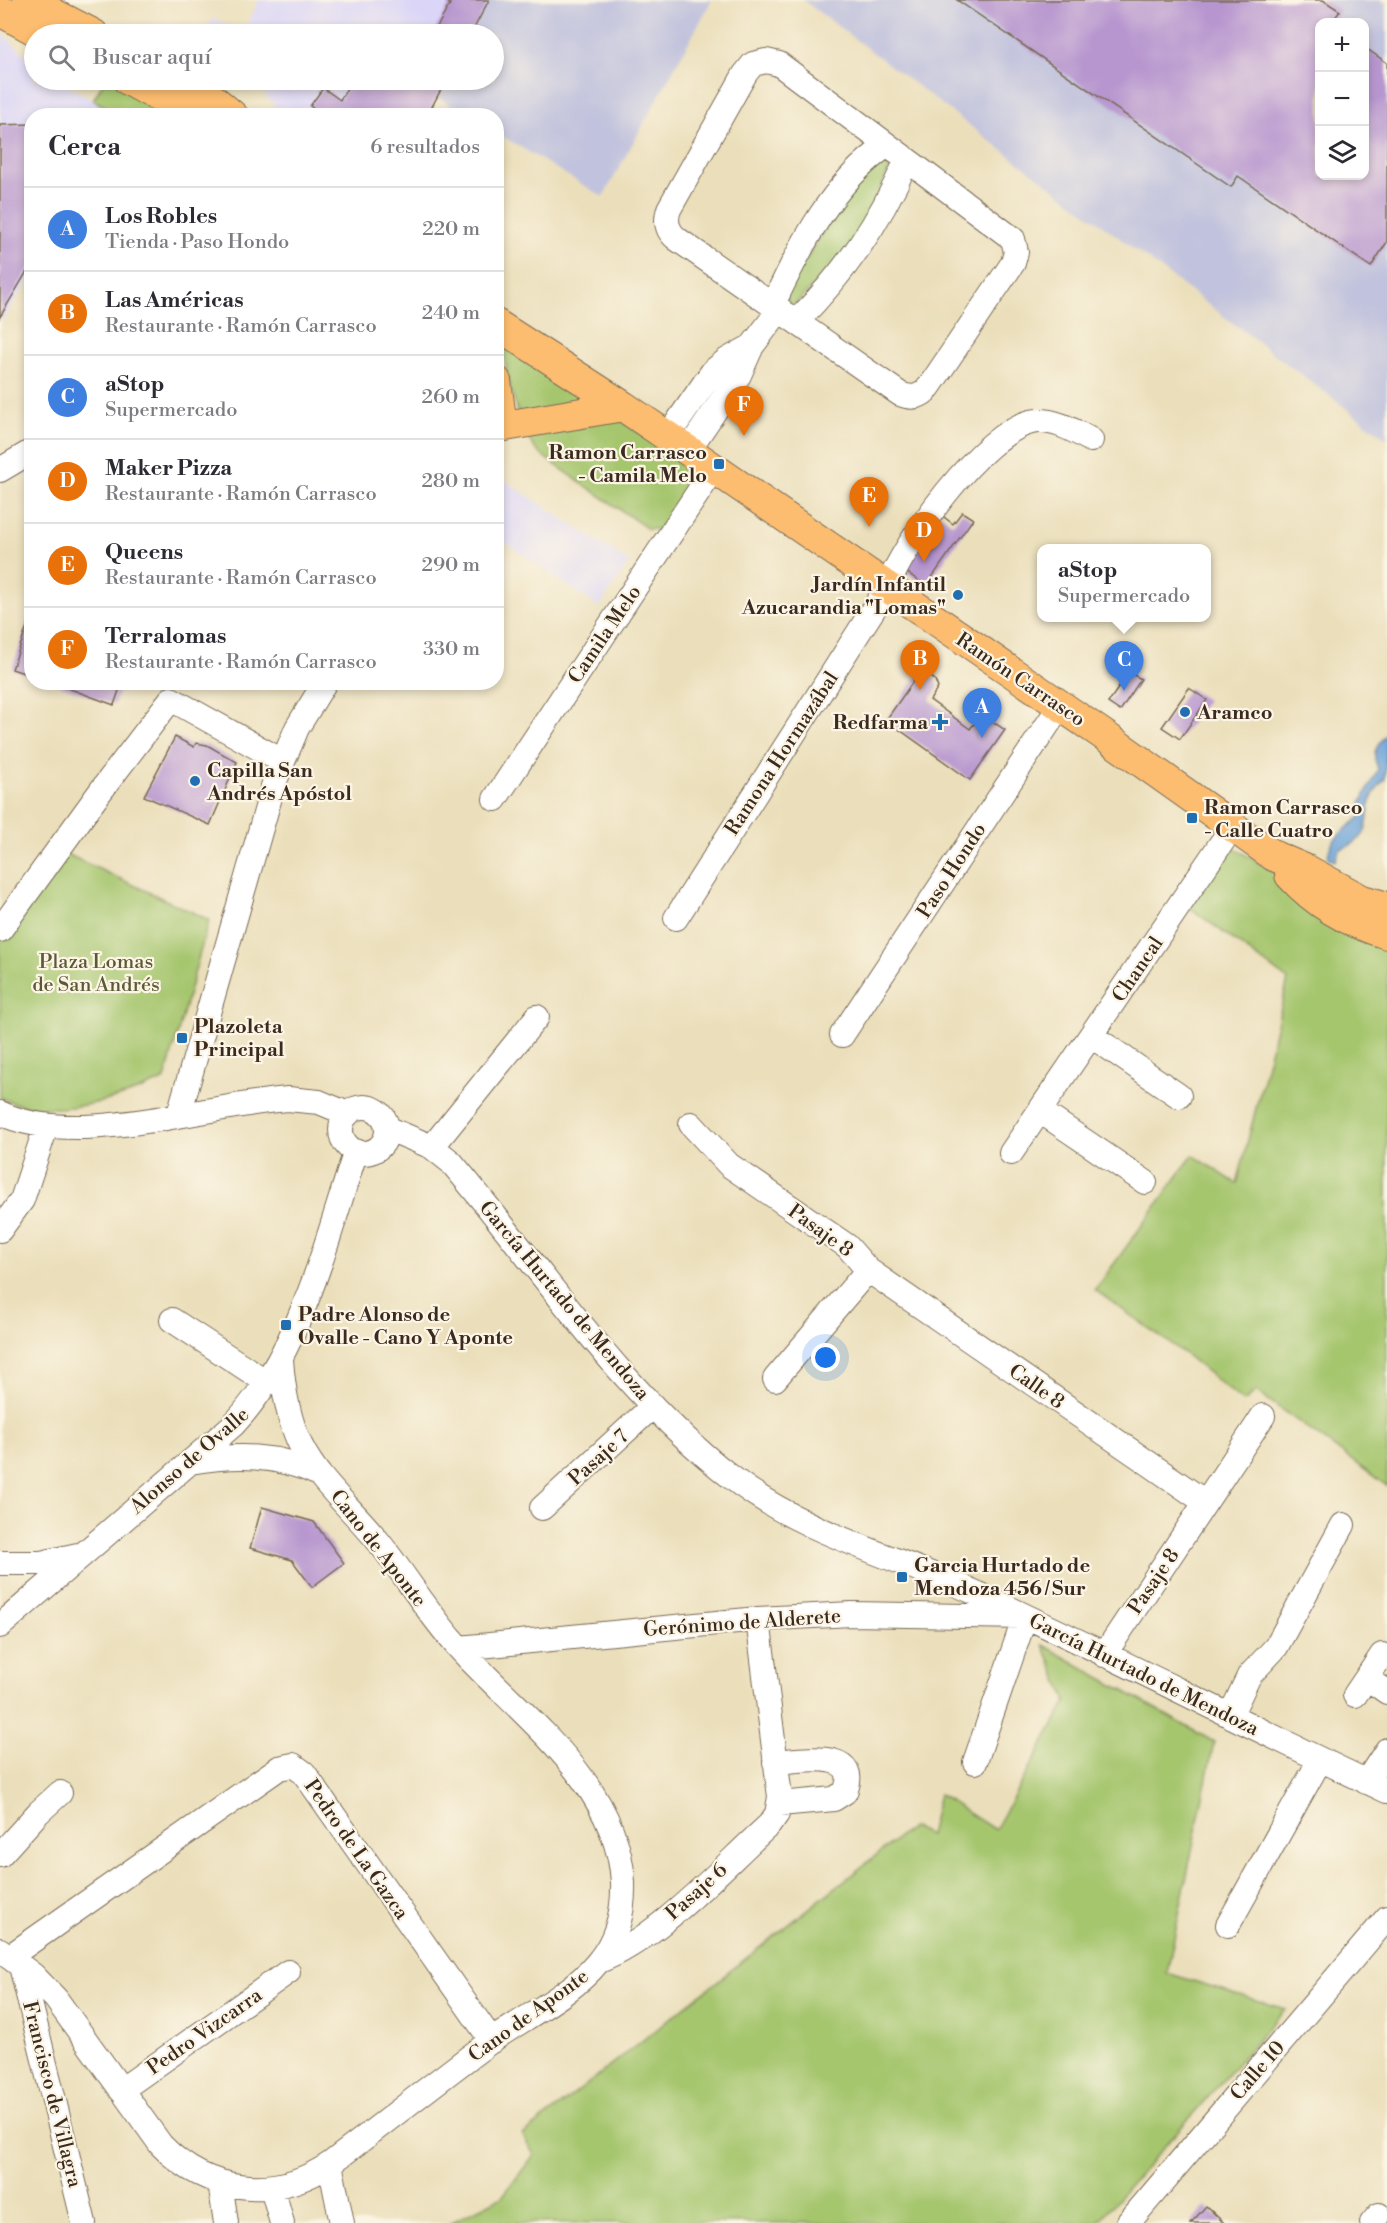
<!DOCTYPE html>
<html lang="es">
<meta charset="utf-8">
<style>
:root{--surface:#fff;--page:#f2f2f3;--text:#2b2b33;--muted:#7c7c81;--line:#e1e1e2;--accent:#db2777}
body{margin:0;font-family:"Libre Bodoni",serif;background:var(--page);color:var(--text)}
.controls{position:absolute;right:18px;top:18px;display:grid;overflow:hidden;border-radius:12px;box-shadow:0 3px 9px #0003}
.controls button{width:54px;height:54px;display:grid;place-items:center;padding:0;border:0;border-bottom:2px solid var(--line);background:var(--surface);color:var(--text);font:30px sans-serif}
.you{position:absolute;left:826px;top:1358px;width:21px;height:21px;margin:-15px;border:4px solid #fff;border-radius:50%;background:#1a73e8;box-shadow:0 0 0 9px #1a73e833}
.badge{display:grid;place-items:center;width:39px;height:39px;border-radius:50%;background:var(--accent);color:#fff;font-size:20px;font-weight:700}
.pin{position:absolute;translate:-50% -50px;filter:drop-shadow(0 2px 3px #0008)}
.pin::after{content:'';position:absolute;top:32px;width:21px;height:18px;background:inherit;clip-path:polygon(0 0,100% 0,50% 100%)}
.popup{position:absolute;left:1037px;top:544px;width:174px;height:78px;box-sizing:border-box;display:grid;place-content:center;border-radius:12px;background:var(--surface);filter:drop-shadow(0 2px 4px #0005);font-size:20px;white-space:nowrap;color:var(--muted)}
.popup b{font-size:22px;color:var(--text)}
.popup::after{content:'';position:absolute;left:50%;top:100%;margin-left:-12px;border:12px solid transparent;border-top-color:var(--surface)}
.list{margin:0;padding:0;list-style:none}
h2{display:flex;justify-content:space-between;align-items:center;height:78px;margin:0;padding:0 24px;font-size:26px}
h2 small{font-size:20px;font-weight:400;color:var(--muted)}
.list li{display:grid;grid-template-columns:39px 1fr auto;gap:18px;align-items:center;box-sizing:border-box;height:84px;padding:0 24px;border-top:2px solid var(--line)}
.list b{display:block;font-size:22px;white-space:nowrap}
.list p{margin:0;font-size:20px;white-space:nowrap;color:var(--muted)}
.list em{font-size:20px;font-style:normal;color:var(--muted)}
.icon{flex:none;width:33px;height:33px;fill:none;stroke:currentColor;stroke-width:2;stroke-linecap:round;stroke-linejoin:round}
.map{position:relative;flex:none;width:1387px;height:2223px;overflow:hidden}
.search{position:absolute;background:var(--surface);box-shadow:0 3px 9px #0003;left:24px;top:24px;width:480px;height:66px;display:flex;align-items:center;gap:15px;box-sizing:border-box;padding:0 21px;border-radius:33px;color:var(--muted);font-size:22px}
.panel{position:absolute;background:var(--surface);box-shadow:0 3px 9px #0003;left:24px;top:108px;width:480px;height:582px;border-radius:24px}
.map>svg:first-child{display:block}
</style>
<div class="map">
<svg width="1387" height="2223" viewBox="0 0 1387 2223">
<rect width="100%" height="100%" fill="#fcf5e5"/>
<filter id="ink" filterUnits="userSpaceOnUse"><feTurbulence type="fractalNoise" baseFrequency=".0167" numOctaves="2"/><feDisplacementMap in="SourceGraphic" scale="12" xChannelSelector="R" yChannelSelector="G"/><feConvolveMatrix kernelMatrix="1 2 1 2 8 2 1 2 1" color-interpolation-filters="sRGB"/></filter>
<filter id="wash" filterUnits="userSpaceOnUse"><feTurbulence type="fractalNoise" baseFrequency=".008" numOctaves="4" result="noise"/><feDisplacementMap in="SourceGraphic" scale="24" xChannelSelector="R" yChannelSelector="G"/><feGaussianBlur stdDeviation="1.35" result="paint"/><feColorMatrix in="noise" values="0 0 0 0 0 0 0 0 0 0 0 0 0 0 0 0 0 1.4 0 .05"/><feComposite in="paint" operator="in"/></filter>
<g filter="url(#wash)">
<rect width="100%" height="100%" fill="#ebdfbb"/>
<path fill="#dbd6f7" d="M 259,0 L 489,0 L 471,34 L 208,34 L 212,18 L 244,32 Z
M 0,32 L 34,62 L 34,80 L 57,80 L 120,115 L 32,116 L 31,277 L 0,323 Z
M 252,80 L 446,80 L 427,116 L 283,115 Z
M 496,475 L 629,562 L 599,607 L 497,537 Z"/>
<path fill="#c1c2dd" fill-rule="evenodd" d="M 489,0 L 712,0 L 603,197 L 497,133 L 496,116 L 467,115 L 437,97 L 446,80 L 494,80 L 494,34 L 471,34 Z
M 803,0 L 1380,0 L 1387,5 L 1387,439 ZM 1320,22 L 1364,22 L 1364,176 L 1320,176 Z"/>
<path fill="#a6c66e" stroke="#707846" stroke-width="1.5" d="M 131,81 L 190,116 L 120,115 L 93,100 L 103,83 Z
M 888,160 L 891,166 L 850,249 L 792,307 L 784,294 L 858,176 Z
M 506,344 L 695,470 L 697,476 L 660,529 L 648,529 L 547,459 C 541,455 535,450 531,443 C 522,428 498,358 506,344 Z
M 1228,844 L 1310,894 L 1387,934 L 1387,1486 L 1256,1391 L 1244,1402 L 1185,1354 L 1095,1290 L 1193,1155 L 1237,1184 L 1288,980 L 1186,905 Z
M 62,852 L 209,920 L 165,1079 C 123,1100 44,1122 0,1097 L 0,934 Z
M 1043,1645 L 1214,1742 L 1167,1973 L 1285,2009 L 1097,2223 L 450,2223 L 502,2197 L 534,2155 L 523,2135 L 912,1827 L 929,1835 L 939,1794 L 995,1830 L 1067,1701 Z"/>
<path fill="#69a2d8" stroke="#52667b" stroke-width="1.5" d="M 1387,733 L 1385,779 C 1352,811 1387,833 1339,850 L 1335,861 L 1328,858 C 1329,837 1348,829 1362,815 L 1361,803 L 1378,769 C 1371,752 1376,747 1387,733 Z"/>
<g id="blocks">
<path fill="#b796cf" d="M 445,0 L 489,0 L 471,34 L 433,34 L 450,4 Z
M 957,0 L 1323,0 L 1340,11 L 1332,22 L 1320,22 L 1320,176 L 1364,176 L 1364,47 L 1387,63 L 1387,242 L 1371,267 L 1238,176 L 1231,187 Z
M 352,80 L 446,80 L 427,116 L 324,116 L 310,106 L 323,88 L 340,100 Z
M 32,124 L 32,263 L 0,317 L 0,125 Z
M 962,512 L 973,519 L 926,586 L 902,569 L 940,514 L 953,524 Z
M 28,624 L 32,625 L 32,676 L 12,669 Z
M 921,670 L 935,680 L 938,688 L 930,700 L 970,729 L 981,714 L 1005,730 L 970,780 L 886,720 Z
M 1129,672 L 1141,679 L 1120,711 L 1108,703 Z
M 51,682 L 122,682 L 114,705 Z
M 1189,688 L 1207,700 L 1180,739 L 1162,727 Z
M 175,737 L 194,747 L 196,743 L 207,745 L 237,762 L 210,825 L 144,796 Z
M 262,1507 L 314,1522 L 344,1563 L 312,1587 L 292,1560 L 250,1548 Z
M 1206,2206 L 1224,2223 L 1191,2223 Z"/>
</g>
</g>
<g filter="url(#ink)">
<use href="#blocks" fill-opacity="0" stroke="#796955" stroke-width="1.5"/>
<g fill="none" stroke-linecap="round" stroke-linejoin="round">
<g stroke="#796955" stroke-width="26">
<path id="minor" d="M 766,61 L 779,64 L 1013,239 L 1016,252 L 1013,263 L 929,387 C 922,397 912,399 900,394 L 677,239 C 667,231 665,221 669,209 L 745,74 L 753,64 Z
M 773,304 C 802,244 830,185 886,146
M 797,321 C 846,271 878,225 907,160
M 667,437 L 713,371 L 727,360 L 752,346
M 687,452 L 739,375 L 752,346 L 780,309
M 0,470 L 32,451
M 495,799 L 713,470
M 676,918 L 887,588 C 905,541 981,434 1031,422 C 1051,417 1075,431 1091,440
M 0,930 L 100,792 L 171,699 L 282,761
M 842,1035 L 1060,706
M 1092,1036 L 1179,1096
M341 1130a23 23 0 1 1 46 0a23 23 0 1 1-46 0Z
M 1040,1111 L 1145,1182
M 0,1113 C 76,1149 204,1105 288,1099 L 319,1102 L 348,1114
M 179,1114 L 274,783 L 297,728 L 325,682
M 691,1124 L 729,1165 L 847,1246 L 868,1270 L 1205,1502
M 387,1128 L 432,1147 L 451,1162 C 542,1269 619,1390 731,1477 C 802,1533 895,1556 976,1593 C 1114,1656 1249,1727 1387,1791
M 432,1147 L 537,1017
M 1011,1153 L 1233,826
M 0,1230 L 22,1200 L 46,1127
M 172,1320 L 268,1383
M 775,1379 L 868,1270
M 190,1462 C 235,1454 277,1454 319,1474
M 542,1508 L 653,1406
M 0,1563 L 41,1563 L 78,1555
M 0,1626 L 233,1425 C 301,1353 325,1243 356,1151
M 459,1648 L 758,1619 L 851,1614 L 1025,1617 L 975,1762
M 1104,1655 L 1263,1416
M 1367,1678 L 1387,1692
M 1355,1695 L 1382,1655
M 1230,1716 L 1249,1676 L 1276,1647 L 1343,1525
M 775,1762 C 797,1761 864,1747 845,1792 L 834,1799 L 780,1804
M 1366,1782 L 1387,1750
M 0,1855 L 38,1813 L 60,1793
M 1228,1925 L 1320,1760
M 0,1950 L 33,1975 L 56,1999 L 161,2145 C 207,2193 275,2201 330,2164 C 384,2123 437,2081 491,2041 C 526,2016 571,1995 598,1962 C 617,1939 624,1911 623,1882 C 617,1782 521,1716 459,1648 C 429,1615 406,1576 378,1541 C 353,1510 319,1482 301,1446 C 288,1419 283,1389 281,1359
M 9,1957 L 279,1768 L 293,1765 L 304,1773 L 492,2041
M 599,1961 C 657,1940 721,1868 769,1825 L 777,1814 L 780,1797 L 758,1619
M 21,1966 L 84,2223
M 121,2090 L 288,1972
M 330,2164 L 342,2223
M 220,2182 L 226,2223
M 272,2187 L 282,2223
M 1128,2223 L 1387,1918
M 1372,2223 L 1379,2215"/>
</g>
<g stroke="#796955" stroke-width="32">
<path id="major" d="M 27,0 L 93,34
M 0,11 L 42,34
M 128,80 L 194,116
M 180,80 L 214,100 L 233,116
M 496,324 L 623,406 L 1105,736 L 1274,856 L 1307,870 L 1362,900 L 1387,907
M 496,381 L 500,411 L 505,426 L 623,406
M 1290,875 C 1316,904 1350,923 1387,934"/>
</g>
<use href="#minor" stroke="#fff" stroke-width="24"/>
<use href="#major" stroke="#fcbd6f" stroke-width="30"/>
</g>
</g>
<g fill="#1f6fb2" stroke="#fcf5e5" stroke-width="2">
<rect x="713" y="458" width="12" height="12" rx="3"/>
<circle cx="958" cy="595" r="6"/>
<circle cx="1185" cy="712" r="6"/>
<path d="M937 713h6v6h6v6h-6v6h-6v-6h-6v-6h6z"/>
<circle cx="195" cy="781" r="6"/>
<rect x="1186" y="812" width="12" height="12" rx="3"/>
<rect x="176" y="1032" width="12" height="12" rx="3"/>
<rect x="280" y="1319" width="12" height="12" rx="3"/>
<rect x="896" y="1571" width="12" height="12" rx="3"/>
</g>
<g text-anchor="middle" stroke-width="4.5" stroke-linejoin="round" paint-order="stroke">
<g font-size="20" font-weight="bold" fill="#3b2a1e" stroke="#fcf5e5" text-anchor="start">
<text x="707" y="459" text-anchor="end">Ramon Carrasco<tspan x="707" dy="23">- Camila Melo</tspan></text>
<text x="946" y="591" text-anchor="end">Jardín Infantil<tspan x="946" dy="23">Azucarandia "Lomas"</tspan></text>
<text x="1197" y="719">Aramco</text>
<text x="928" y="729" text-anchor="end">Redfarma</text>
<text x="207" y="777">Capilla San<tspan x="207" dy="23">Andrés Apóstol</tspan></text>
<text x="1204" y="814">Ramon Carrasco<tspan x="1204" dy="23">- Calle Cuatro</tspan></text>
<text x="194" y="1033">Plazoleta<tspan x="194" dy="23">Principal</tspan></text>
<text x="298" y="1321">Padre Alonso de<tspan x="298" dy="23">Ovalle - Cano Y Aponte</tspan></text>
<text x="914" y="1572">Garcia Hurtado de<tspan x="914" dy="23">Mendoza 456 / Sur</tspan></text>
</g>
<g font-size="20" fill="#3b2a1e" stroke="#fcf5e5">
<text transform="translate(604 634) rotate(-56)" y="7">Camila Melo</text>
<text transform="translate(1021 679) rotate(34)" y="7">Ramón Carrasco</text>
<text transform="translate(781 753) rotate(-57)" y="7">Ramona Hormazábal</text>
<text transform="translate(951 870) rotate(-57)" y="7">Paso Hondo</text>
<text transform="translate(1137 969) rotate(-56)" y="7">Chancal</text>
<text transform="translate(821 1230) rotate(36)" y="7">Pasaje 8</text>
<text transform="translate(565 1300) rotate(50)" y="7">García Hurtado de Mendoza</text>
<text transform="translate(1037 1386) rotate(35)" y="7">Calle 8</text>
<text transform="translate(598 1457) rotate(-42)" y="7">Pasaje 7</text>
<text transform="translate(189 1460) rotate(-41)" y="7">Alonso de Ovalle</text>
<text transform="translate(379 1548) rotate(52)" y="7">Cano de Aponte</text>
<text transform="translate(1153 1581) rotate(-56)" y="7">Pasaje 8</text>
<text transform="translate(742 1622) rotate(-4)" y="7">Gerónimo de Alderete</text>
<text transform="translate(1144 1674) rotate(26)" y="7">García Hurtado de Mendoza</text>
<text transform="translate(357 1849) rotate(55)" y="7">Pedro de La Gazca</text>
<text transform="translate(696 1891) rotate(-42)" y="7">Pasaje 6</text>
<text transform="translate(528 2015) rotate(-36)" y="7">Cano de Aponte</text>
<text transform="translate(204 2031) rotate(-35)" y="7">Pedro Vizcarra</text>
<text transform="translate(1257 2070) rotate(-49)" y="7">Calle 10</text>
<text transform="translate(53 2094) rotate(76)" y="7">Francisco de Villagra</text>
</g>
<g font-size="20" fill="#5b5936" stroke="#fcf5e5">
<text x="96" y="968">Plaza Lomas<tspan x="96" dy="23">de San Andrés</tspan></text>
</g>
</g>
</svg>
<div class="controls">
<button>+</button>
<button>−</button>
<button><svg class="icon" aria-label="layers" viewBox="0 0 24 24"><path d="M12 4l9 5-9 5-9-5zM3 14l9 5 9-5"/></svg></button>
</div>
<div class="you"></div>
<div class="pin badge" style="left:982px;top:738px;background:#3f7fe0">A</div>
<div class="pin badge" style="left:920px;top:690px;background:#e8710a">B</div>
<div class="pin badge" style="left:1124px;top:691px;background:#3f7fe0">C</div>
<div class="popup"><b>aStop</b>Supermercado</div>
<div class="pin badge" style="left:924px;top:562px;background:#e8710a">D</div>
<div class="pin badge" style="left:869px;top:527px;background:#e8710a">E</div>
<div class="pin badge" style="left:744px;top:436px;background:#e8710a">F</div>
<div class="search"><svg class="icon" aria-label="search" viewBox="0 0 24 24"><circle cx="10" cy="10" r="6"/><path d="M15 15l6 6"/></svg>Buscar aquí</div>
<section class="panel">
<h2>Cerca<small>6 resultados</small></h2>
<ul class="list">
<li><span class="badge" style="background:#3f7fe0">A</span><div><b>Los Robles</b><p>Tienda · Paso Hondo</p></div><em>220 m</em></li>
<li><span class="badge" style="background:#e8710a">B</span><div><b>Las Américas</b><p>Restaurante · Ramón Carrasco</p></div><em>240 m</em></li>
<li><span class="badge" style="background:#3f7fe0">C</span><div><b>aStop</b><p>Supermercado</p></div><em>260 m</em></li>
<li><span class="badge" style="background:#e8710a">D</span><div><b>Maker Pizza</b><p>Restaurante · Ramón Carrasco</p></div><em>280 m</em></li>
<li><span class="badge" style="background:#e8710a">E</span><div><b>Queens</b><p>Restaurante · Ramón Carrasco</p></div><em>290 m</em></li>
<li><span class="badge" style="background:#e8710a">F</span><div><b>Terralomas</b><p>Restaurante · Ramón Carrasco</p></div><em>330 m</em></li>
</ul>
</section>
</div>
